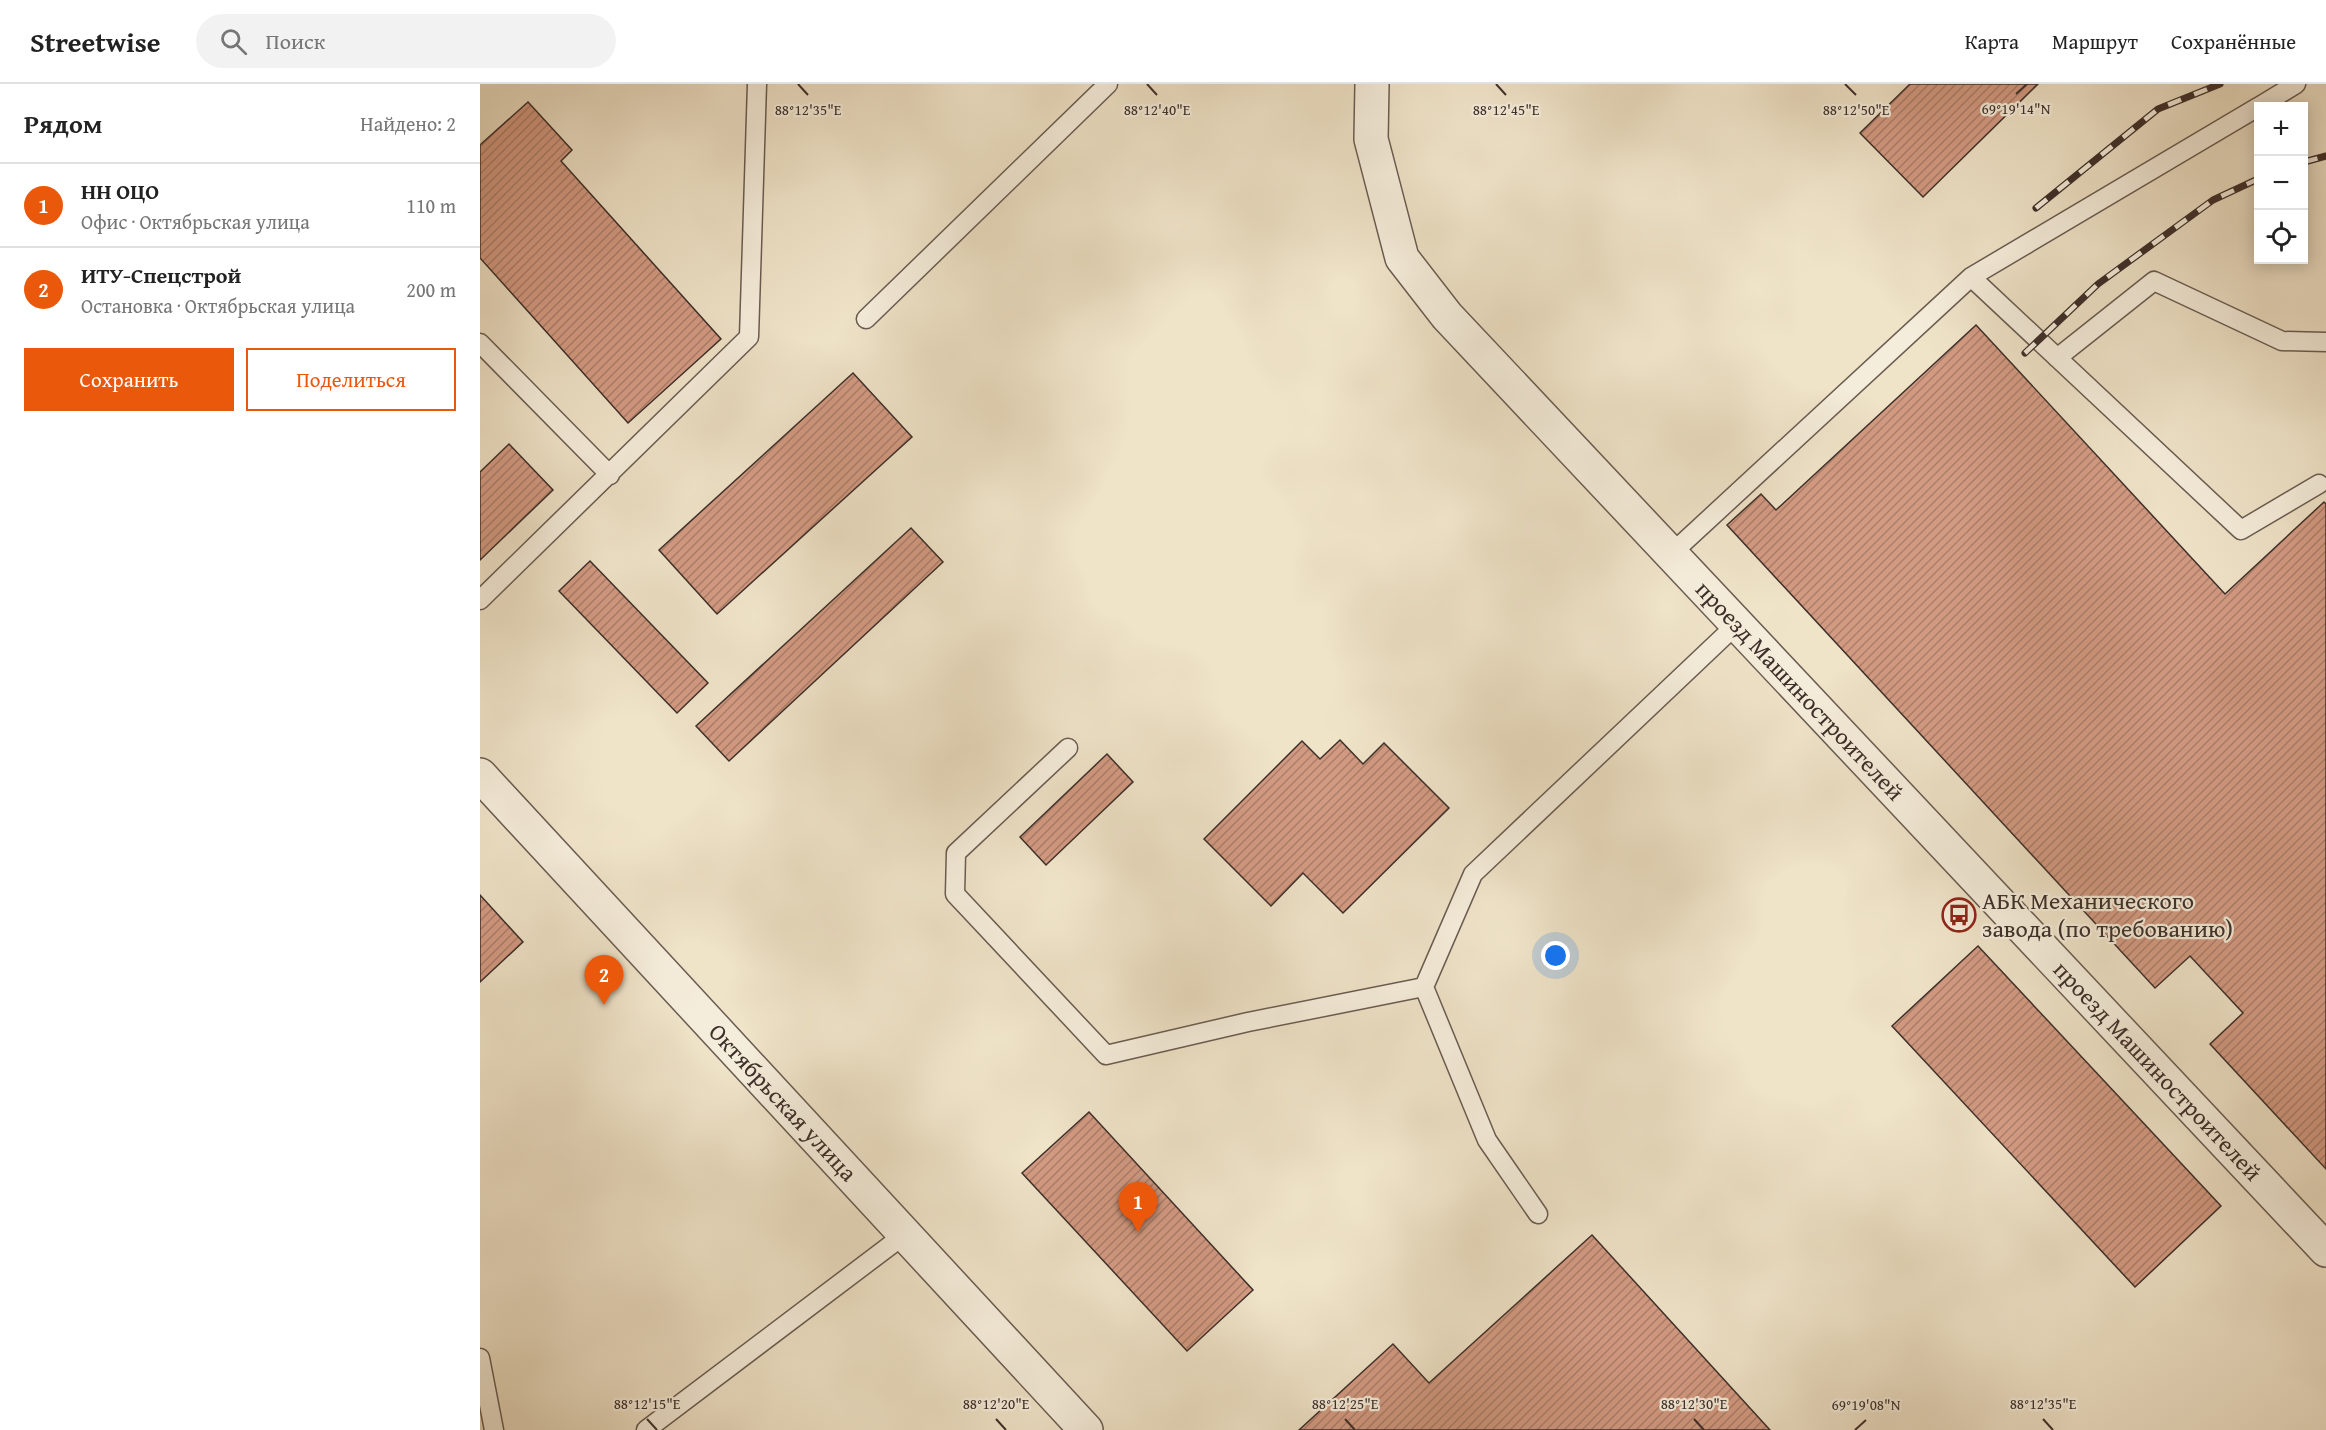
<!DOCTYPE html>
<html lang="ru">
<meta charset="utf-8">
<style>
:root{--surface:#fff;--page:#f2f2f2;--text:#222;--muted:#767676;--line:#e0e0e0;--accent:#ea580c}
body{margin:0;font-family:"Gentium Book Plus",serif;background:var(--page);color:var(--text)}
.controls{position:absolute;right:18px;top:18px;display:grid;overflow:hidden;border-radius:0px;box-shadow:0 3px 15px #0003}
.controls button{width:54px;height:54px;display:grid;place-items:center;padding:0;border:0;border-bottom:2px solid var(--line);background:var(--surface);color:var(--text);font:30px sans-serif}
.you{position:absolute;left:1076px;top:872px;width:21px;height:21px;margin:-15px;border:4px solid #fff;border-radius:50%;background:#1a73e8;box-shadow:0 0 0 9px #1a73e833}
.badge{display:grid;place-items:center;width:39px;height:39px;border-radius:50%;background:var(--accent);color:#fff;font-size:20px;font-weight:700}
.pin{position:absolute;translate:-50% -50px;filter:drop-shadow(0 2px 3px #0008)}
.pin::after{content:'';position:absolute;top:32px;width:21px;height:18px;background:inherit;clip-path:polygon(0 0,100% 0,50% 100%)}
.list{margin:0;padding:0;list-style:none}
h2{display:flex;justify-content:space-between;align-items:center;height:78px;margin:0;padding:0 24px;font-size:26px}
h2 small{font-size:20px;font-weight:400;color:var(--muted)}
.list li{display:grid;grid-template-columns:39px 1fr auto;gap:18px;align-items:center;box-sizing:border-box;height:84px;padding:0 24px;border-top:2px solid var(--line)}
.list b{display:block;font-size:22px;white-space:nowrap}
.list p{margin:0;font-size:20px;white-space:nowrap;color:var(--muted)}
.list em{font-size:20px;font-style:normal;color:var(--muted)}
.actions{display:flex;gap:12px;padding:18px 24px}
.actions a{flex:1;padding:14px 0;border:2px solid var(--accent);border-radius:0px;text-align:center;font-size:21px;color:var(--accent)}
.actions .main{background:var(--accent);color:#fff}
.icon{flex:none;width:33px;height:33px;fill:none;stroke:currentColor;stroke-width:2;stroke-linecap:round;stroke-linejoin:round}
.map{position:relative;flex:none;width:1846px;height:1346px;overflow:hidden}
header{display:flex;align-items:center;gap:36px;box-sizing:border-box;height:84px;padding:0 30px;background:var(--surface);border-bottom:2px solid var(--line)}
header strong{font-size:28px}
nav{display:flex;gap:33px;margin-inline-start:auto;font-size:21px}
.search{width:420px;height:54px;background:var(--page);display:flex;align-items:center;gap:15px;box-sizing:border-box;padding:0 21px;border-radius:33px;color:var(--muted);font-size:22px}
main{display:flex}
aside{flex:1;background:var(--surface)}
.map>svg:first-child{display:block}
</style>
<header>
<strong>Streetwise</strong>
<div class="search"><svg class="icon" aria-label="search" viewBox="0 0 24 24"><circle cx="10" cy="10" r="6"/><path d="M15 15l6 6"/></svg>Поиск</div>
<nav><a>Карта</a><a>Маршрут</a><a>Сохранённые</a></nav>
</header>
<main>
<aside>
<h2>Рядом<small>Найдено: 2</small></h2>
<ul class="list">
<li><span class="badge">1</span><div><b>НН ОЦО</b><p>Офис · Октябрьская улица</p></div><em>110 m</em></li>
<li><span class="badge">2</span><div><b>ИТУ-Спецстрой</b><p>Остановка · Октябрьская улица</p></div><em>200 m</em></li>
</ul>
<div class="actions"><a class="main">Сохранить</a><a>Поделиться</a></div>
</aside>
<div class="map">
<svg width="1846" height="1346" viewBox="0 0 1846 1346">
<defs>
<pattern id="building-hatch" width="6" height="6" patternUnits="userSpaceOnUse" patternTransform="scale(1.5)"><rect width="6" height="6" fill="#d39a82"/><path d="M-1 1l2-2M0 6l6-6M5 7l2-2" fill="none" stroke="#ac7e6b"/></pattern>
</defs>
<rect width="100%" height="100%" fill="#efe3c8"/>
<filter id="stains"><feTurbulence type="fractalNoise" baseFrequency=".00333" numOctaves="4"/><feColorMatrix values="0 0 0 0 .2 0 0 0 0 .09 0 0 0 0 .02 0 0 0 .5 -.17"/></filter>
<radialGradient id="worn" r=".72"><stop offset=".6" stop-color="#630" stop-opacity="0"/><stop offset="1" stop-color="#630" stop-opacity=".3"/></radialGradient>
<path fill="url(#building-hatch)" stroke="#3d2f2a" stroke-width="1.5" d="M 1430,0 L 1558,0 L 1443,113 L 1380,49 Z
M 48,18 L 92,66 L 81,77 L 241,255 L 148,339 L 0,174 L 0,61 Z
M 1496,241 L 1745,510 L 1844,418 L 1846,420 L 1846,1085 L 1730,960 L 1763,929 L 1710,872 L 1675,904 L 1247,441 L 1281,410 L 1296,426 Z
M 373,289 L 432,353 L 237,530 L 179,466 Z
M 29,360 L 73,406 L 0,476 L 0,388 Z
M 431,444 L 463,478 L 249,677 L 216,642 Z
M 110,477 L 228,599 L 197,629 L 79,507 Z
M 860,656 L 883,680 L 904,659 L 969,724 L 863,829 L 823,789 L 791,822 L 724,755 L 822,657 L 840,675 Z
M 627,670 L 653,698 L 566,781 L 540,753 Z
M 0,811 L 43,858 L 0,898 Z
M 1498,862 L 1741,1122 L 1655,1203 L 1412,942 Z
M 609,1028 L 773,1206 L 707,1267 L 542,1089 Z
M 1112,1151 L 1290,1346 L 819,1346 L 913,1260 L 949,1299 Z"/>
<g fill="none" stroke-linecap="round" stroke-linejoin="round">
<g stroke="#6a5c52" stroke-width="21">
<path id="service" d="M 1780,22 L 1816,0
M 1491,193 L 1761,446 L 1839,400
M 386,235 L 628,0
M 0,259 L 130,391
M 1577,274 L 1674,197 L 1802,257 L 1846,258
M 1191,470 L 1491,193 L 1778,23
M 0,516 L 269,253 L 277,0
M 588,664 L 476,769 L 475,810 L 626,971 L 768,938 L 944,903
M 1058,1130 L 1007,1056 L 944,903 L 993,790 L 1257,540
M 0,1274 L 14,1346
M 166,1346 L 424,1151"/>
</g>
<g stroke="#6a5c52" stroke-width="36">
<g id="tertiary">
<path id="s1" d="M 892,0 L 891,55 L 922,174 L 967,232 L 1846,1166"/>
<path id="s2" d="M 0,691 L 606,1346"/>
</g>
</g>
<use href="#service" stroke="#f5eddb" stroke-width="18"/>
<use href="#tertiary" stroke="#f5eddb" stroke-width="33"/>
<g stroke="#3d2f2a" stroke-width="7">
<path id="rail" d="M 1824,78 L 1846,72
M 1556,124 L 1678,25 L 1740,0
M 1545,269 L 1618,200 L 1733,116 L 1778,95"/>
</g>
<use href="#rail" stroke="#f5eddb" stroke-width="4.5" stroke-dasharray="14" stroke-linecap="butt"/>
</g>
<path fill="none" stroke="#3d2f2a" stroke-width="2" d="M 318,0 L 328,11M 667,0 L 677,11M 1016,0 L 1026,11M 1365,0 L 1376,11M 1536,10 L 1547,0M 167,1335 L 177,1346M 516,1335 L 526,1346M 865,1335 L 875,1346M 1214,1335 L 1224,1346M 1563,1335 L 1573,1346M 1375,1346 L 1386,1336"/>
<defs>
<g id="bus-ring" transform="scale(1.725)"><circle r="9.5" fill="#f5eddb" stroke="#8f2418" stroke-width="1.5"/><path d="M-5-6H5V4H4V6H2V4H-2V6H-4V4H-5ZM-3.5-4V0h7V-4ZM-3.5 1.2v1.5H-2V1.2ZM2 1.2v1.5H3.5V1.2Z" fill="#8f2418"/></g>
</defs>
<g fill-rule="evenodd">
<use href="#bus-ring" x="1479" y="831"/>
</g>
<g text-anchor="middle" stroke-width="4.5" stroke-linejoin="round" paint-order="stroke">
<g font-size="24" fill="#3d2f2a" stroke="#f5eddb">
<text dy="8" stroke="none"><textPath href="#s1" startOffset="766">проезд Машиностроителей</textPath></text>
<text dy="8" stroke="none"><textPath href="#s1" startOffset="1288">проезд Машиностроителей</textPath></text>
<text dy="8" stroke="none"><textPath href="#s2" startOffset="446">Октябрьская улица</textPath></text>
</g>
<g font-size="24" fill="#3d2f2a" stroke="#f5eddb" text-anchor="start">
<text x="1502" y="825">АБК Механического<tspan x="1502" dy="28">завода (по требованию)</tspan></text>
</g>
</g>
<g font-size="15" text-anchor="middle" fill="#3d2f2a" stroke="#f5eddb" stroke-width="4.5" stroke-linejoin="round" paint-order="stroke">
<text x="1536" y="30">69°19'14"N</text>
<text x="328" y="31">88°12'35"E</text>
<text x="1026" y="31">88°12'45"E</text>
<text x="1376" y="31">88°12'50"E</text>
<text x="677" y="31">88°12'40"E</text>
<text x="167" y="1325">88°12'15"E</text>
<text x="516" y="1325">88°12'20"E</text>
<text x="865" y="1325">88°12'25"E</text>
<text x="1214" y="1325">88°12'30"E</text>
<text x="1563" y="1325">88°12'35"E</text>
<text x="1386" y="1326">69°19'08"N</text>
</g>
<rect width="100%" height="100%" filter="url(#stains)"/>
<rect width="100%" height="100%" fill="url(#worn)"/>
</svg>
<div class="controls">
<button>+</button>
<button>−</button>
<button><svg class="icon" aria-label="locate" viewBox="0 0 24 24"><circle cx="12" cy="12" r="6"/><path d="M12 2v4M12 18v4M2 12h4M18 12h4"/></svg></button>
</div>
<div class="you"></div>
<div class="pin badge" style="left:658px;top:1148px">1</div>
<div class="pin badge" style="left:124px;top:921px">2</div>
</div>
</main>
